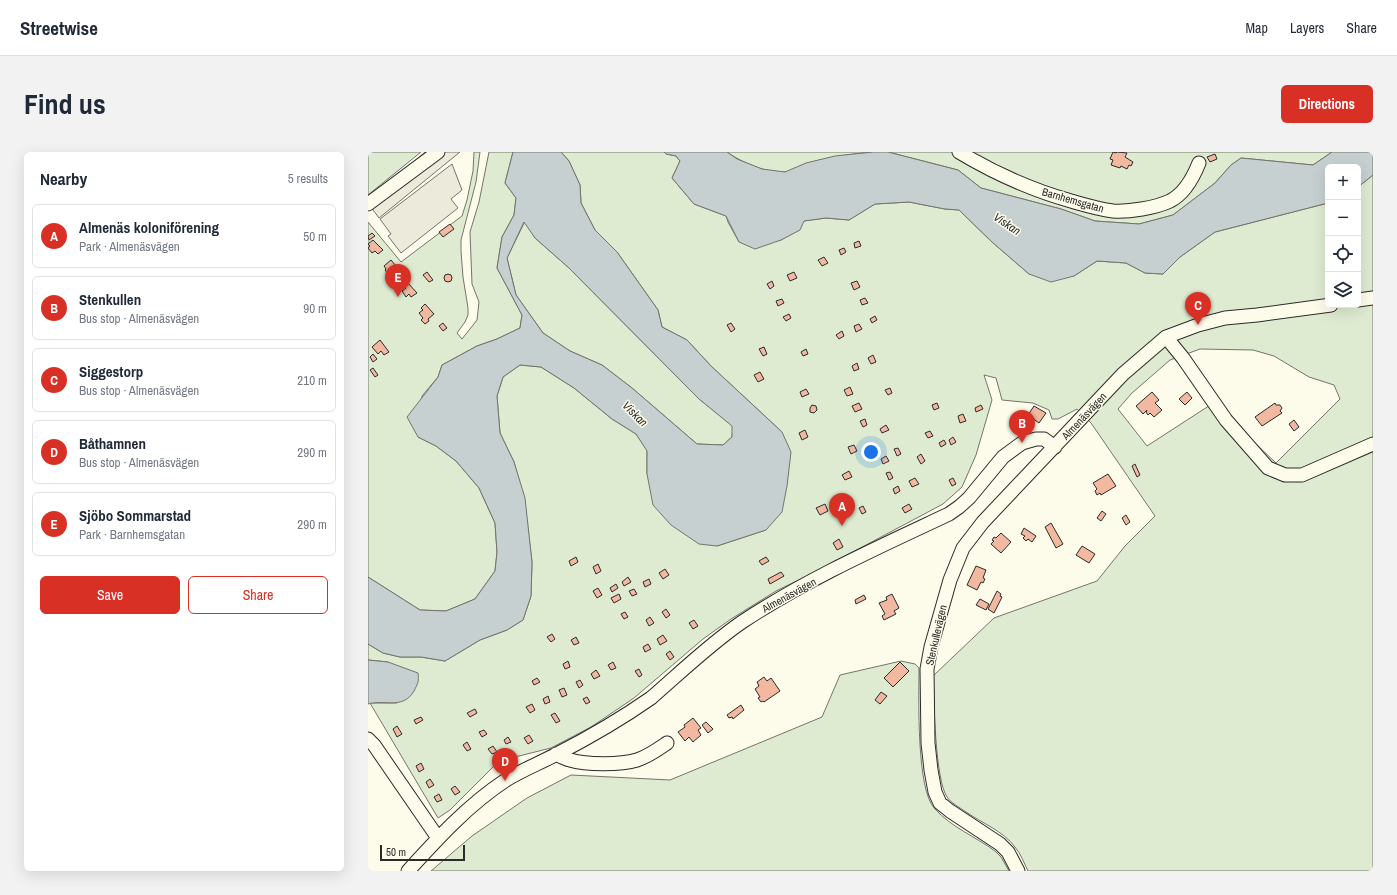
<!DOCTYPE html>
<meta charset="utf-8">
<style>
:root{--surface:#fff;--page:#f2f2f3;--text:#1f2937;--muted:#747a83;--line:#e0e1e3;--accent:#d93025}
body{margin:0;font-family:"Archivo Narrow",sans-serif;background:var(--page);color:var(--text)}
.controls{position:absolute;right:12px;top:12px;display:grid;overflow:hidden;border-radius:6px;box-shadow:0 4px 16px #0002}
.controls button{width:36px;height:36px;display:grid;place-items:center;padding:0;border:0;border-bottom:1px solid var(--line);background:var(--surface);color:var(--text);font:20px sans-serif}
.scale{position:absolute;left:12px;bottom:10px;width:85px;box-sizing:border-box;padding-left:4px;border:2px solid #2b2b2b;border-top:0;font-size:11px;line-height:14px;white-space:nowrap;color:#2b2b2b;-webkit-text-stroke:3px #fdfbea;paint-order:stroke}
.you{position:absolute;left:503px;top:300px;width:14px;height:14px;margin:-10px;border:3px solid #fff;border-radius:50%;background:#1a73e8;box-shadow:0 0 0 6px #1a73e833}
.badge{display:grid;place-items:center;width:26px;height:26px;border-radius:50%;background:var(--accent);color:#fff;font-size:13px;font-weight:700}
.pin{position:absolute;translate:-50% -33px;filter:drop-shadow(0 1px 2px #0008)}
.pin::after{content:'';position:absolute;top:21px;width:14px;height:12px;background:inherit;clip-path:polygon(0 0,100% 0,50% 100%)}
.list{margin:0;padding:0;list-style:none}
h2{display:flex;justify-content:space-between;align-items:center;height:52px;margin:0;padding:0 16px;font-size:17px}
h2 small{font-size:13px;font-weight:400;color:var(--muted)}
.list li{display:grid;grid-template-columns:26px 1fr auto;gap:12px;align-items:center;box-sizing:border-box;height:64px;margin:0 8px 8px;padding:0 8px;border:1px solid var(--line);border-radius:6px}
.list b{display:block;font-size:15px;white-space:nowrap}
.list p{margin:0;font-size:13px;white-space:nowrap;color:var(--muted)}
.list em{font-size:13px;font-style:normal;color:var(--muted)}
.actions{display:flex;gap:8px;padding:12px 16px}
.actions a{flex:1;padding:9px 0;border:1px solid var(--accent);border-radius:6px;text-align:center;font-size:14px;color:var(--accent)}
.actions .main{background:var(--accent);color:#fff}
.icon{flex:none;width:22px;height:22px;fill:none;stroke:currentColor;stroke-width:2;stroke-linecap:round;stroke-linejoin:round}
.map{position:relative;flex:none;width:1005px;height:719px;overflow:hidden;border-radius:6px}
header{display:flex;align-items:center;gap:24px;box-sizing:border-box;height:56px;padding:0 20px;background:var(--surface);border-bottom:1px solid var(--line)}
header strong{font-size:19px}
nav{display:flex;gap:22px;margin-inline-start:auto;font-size:14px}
.intro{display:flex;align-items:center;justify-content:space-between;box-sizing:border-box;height:96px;padding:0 24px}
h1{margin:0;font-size:28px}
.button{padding:10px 18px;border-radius:6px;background:var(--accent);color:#fff;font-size:14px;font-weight:700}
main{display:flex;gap:24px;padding:0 24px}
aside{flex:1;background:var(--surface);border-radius:6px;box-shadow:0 4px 16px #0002}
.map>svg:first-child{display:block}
</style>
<header>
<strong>Streetwise</strong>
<nav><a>Map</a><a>Layers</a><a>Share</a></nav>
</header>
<div class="intro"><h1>Find us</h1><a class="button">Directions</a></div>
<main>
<aside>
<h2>Nearby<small>5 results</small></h2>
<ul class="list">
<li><span class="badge">A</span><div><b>Almenäs koloniförening</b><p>Park · Almenäsvägen</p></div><em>50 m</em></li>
<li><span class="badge">B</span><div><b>Stenkullen</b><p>Bus stop · Almenäsvägen</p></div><em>90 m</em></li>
<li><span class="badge">C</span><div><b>Siggestorp</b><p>Bus stop · Almenäsvägen</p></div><em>210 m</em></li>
<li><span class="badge">D</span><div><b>Båthamnen</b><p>Bus stop · Almenäsvägen</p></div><em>290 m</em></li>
<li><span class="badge">E</span><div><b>Sjöbo Sommarstad</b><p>Park · Barnhemsgatan</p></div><em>290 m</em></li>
</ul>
<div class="actions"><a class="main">Save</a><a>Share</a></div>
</aside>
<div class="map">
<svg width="1005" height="719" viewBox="0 0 1005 719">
<rect width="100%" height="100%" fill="#fdfbea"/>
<path fill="#deebd1" stroke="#74746e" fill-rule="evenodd" d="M 0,0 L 53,0 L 0,43 Z
M 106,0 L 112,0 L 108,30 L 93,88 L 93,99 L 95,125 L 100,156 L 100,163 L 97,170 L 89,181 L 94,187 L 109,168 L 111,150 L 104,132 L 102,80 L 111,50 L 121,0 L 145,0 L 137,31 L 148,46 L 146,63 L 134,85 L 129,116 L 154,163 L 152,176 L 129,187 L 109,194 L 74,213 L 70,225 L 54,244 L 50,285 L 68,294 L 88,309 L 111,336 L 127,371 L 129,400 L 127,419 L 107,447 L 78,459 L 52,458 L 0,425 L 0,70 L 33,110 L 94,64 L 99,48 L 105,19 Z
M 193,0 L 296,0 L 298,2 L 308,4 L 312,9 L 304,26 L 326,52 L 358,64 L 360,70 L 371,90 L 413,88 L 431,78 L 435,69 L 458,66 L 481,68 L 507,52 L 541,50 L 577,57 L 591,58 L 624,90 L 661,122 L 706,124 L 729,109 L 758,111 L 777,121 L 795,122 L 812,105 L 847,80 L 960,51 L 960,153 L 990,153 L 990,35 L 1005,23 L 1005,719 L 660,719 C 656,711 653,702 647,695 C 635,679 614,671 598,660 C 591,655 583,651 579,645 C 567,627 566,549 565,524 L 626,466 L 729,429 L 757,394 L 787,364 L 723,271 L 709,257 L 690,267 L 684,267 L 681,258 L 665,251 L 634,248 L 628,226 L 616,223 L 624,248 L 608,303 L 594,335 L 575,352 L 451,418 L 408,439 L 363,467 L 335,487 L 266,546 L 223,575 L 183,596 L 131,609 L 82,658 L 70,666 L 2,551 L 29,551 L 20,510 L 0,508 L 0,492 L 15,501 L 32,505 L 53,505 L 77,509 L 112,488 L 139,478 L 155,468 L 163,444 L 164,410 L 156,346 L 146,310 L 132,281 L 129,244 L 135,225 L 152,213 L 173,215 L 206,236 L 244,267 L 268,282 L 279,298 L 279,322 L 349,394 L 398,378 L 414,280 L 343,214 L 319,188 L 294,175 L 290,158 L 249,100 L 227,78 L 213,51 L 212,33 L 201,9 ZM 832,197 L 885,198 L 906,204 L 941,225 L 966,233 L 972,247 L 908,311 L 868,273 L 850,248 L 779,294 L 750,257 L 764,241 L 802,208 Z
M 359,0 L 505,0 C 483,2 462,5 440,11 C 433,13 425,19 417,20 C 400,22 373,10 359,0 Z
M 520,0 L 964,0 L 945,13 L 873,6 L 863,13 L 847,31 L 805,63 L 771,72 L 727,69 L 693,57 L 613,36 L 590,18 Z
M 157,69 L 167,86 L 201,116 L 331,247 L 365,274 L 364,285 L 355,293 L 329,292 L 264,236 L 234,213 L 202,199 L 175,181 L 148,143 L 139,106 Z
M 533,509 L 547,512 L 551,516 C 551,546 548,638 567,657 C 583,675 608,685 627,699 L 633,705 L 641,719 L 63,719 L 104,684 L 159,646 L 203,623 L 302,628 L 454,565 L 472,523 Z"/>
<path fill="#eceadb" stroke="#74746e" d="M 57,0 L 92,0 L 11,66 L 0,51 L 0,49 Z
M 84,12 L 94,38 L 83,47 L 90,56 L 33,101 L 20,84 L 23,82 L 12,67 Z"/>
<path fill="#c7d0d0" stroke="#74746e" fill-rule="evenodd" d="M 145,0 L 193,0 L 201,9 L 212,33 L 213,51 L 227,78 L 249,100 L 290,158 L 294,175 L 319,188 L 343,214 L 414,280 L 423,300 L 419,334 L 414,360 L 398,378 L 349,394 L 331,392 L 303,373 L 285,353 L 279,322 L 279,299 L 268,282 L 244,267 L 206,236 L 173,215 L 152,213 L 135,225 L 129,244 L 132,281 L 146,310 L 157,346 L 164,410 L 163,444 L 155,468 L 139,478 L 112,488 L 77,509 L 53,505 L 32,505 L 15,501 L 0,492 L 0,425 L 52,458 L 78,459 L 107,447 L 127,419 L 129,400 L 127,371 L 111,336 L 88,309 L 68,294 L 50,285 L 39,265 L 70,225 L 74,213 L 109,194 L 129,187 L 152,176 L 154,163 L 129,116 L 134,85 L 146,63 L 148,46 L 137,31 ZM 156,70 L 167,86 L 201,116 L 331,247 L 364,274 L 364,285 L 355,293 L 329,292 L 264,236 L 234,213 L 202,199 L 175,181 L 148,143 L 139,106 Z
M 296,0 L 359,0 L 369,7 L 394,17 L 417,20 L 438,11 L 467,4 L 505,0 L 520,0 L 590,18 L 613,36 L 693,57 L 727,69 L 771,72 L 805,63 L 847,31 L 863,13 L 873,6 L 945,13 L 964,0 L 1005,0 L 1005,23 L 990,35 L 990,15 L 960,15 L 960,51 L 847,80 L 812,105 L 795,122 L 777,121 L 758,111 L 729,109 L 706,124 L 683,130 L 661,122 L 624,90 L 591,58 L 577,57 L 541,50 L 507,52 L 481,68 L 458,66 L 436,69 L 432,78 L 413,88 L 387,97 L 371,90 L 358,64 L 326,52 L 304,26 L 312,9 L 308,4 L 298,2 Z
M 0,508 L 20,510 L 50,521 C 51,530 50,531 46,539 C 35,558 17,547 0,552 Z"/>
<path fill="#f2b8a0" stroke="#2b2b2b" d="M 745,0 L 748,1 L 749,0 L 759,1 L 757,5 L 765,10 L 763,14 L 761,13 L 759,17 L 753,14 L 752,16 L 743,13 L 745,8 L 742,7 Z
M 847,2 L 849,7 L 842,10 L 839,5 Z
M 82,72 L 86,77 L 75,85 L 71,80 Z
M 4,81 L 7,84 L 1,88 L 0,84 Z
M 5,88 L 15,98 L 10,102 L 7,99 L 4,101 L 0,96 L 2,94 L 0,92 Z
M 491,89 L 493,94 L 487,96 L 486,91 Z
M 476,96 L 478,100 L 473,103 L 471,98 Z
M 456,105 L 460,111 L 454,114 L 450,108 Z
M 23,108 L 33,120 L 24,127 L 17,118 L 18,117 L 16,114 Z
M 59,120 L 65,128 L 61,130 L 55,123 Z
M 426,120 L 429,126 L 422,129 L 419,123 Z
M76 126a4 4 0 1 1 8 0a4 4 0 1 1-8 0Z
M 404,129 L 406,134 L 402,137 L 399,132 Z
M 489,129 L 492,135 L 486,138 L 483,131 Z
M 40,131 L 49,141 L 43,145 L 41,142 L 38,145 L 34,139 L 38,136 L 36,134 Z
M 497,146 L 500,151 L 494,153 L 492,148 Z
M 414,147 L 416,151 L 410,154 L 408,149 Z
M 57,152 L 66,162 L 60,167 L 61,169 L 57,172 L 53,168 L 55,166 L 51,161 L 55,158 L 53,156 Z
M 421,162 L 423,166 L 418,169 L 415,165 Z
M 507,164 L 509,168 L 504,171 L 502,167 Z
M 75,171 L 79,176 L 75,179 L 71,174 Z
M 363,171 L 367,177 L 363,180 L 359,173 Z
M 491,172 L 494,177 L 488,180 L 486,174 Z
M 474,179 L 476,184 L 471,187 L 468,183 Z
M 12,188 L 21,200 L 16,203 L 13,199 L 10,202 L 4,195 Z
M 396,195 L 399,202 L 395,204 L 391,197 Z
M 438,197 L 440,202 L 435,204 L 433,200 Z
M 5,202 L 9,207 L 5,210 L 2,205 Z
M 505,203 L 508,210 L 503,212 L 500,206 Z
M 489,211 L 491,217 L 486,219 L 484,214 Z
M 5,216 L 10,223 L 7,225 L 2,218 Z
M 392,220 L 396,227 L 390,230 L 386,223 Z
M 482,235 L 485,242 L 479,244 L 476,238 Z
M 522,236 L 524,241 L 520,243 L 517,238 Z
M 438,237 L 441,242 L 434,245 L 432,240 Z
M 784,240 L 791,248 L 787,251 L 794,258 L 786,265 L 782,261 L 780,263 L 778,260 L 779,258 L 775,262 L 768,254 Z
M 819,240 L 824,246 L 817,253 L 811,247 Z
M 491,251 L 494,257 L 487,260 L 484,254 Z
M 569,251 L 571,256 L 566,258 L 564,253 Z
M 907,251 L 908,253 L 912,253 L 914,256 L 912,259 L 914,261 L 894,274 L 887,265 Z
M 444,253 L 448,254 L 449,258 L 446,261 L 442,260 L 442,256 Z
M 613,253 L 615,257 L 608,260 L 607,256 Z
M 666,254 L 678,261 L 671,271 L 660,263 Z
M 595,262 L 598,269 L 592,271 L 590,264 Z
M 497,267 L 499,273 L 495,275 L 492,269 Z
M 926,268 L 931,275 L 926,279 L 921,272 Z
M 518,273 L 521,278 L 514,281 L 512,277 Z
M 437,278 L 440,285 L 434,288 L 431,281 Z
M 562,279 L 565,284 L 560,286 L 557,281 Z
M 585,285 L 588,290 L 583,293 L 581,288 Z
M 576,288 L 578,292 L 573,295 L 571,291 Z
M 486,293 L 489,299 L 483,302 L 480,295 Z
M 530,296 L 533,302 L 529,304 L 526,297 Z
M 553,302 L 557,309 L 553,312 L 549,305 Z
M 518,304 L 521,309 L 515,312 L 513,307 Z
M 767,312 L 772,323 L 769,325 L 764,314 Z
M 481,319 L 484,325 L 477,328 L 474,323 Z
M 522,320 L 525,326 L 521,328 L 518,321 Z
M 740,322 L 748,334 L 733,343 L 732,341 L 729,343 L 727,339 L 729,337 L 725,331 Z
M 547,326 L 551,332 L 544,335 L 541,329 Z
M 585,326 L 588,332 L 584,334 L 581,328 Z
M 530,334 L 532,339 L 527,342 L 525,337 Z
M 457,352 L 460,359 L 452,363 L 448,356 Z
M 541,352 L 544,357 L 537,361 L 534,356 Z
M 495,354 L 498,360 L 494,362 L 491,356 Z
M 734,359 L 738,362 L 733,369 L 729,366 Z
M 758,363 L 762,370 L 758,373 L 754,366 Z
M 683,371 L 695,392 L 688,396 L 677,375 Z
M 656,376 L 668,384 L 664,390 L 660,387 L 658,389 L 655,386 L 657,384 L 653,382 Z
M 633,381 L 643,390 L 633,401 L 623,392 L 626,389 L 624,388 L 626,385 L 628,386 Z
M 471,387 L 475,395 L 469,398 L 465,391 Z
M 714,394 L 727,402 L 721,411 L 708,403 Z
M 208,405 L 210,410 L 203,414 L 201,409 Z
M 398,405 L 401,409 L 394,413 L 391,409 Z
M 230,412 L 233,419 L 228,422 L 225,415 Z
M 608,414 L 618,418 L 615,426 L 617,427 L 615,431 L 613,430 L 609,438 L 599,433 Z
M 297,417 L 301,423 L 295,427 L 291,421 Z
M 413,420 L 416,424 L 402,432 L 400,427 Z
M 260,425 L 263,430 L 256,434 L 254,430 Z
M 281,427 L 283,432 L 277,435 L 275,430 Z
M 248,432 L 250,436 L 244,440 L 242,436 Z
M 230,436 L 234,443 L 229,446 L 225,439 Z
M 266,437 L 269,442 L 264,444 L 261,439 Z
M 629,439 L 633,442 L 632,444 L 634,445 L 626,461 L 620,457 Z
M 251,442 L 253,447 L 246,451 L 243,446 Z
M 524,442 L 531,456 L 526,459 L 528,462 L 516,468 L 514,464 L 517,462 L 511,451 L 519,448 L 518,445 Z
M 496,443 L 498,447 L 488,452 L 487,448 Z
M 612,447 L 621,452 L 618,458 L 608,453 Z
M 298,457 L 302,463 L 298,466 L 294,460 Z
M 257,460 L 260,465 L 256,467 L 253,462 Z
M 282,465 L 286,471 L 281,474 L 278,468 Z
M 326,468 L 330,474 L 325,477 L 321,471 Z
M 184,482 L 187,487 L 183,490 L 179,485 Z
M 295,483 L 299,489 L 292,493 L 289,487 Z
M 208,485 L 211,491 L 206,493 L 203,488 Z
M 280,492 L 283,497 L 277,500 L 275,495 Z
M 302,499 L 306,505 L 302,508 L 298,502 Z
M 200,509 L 202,515 L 197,517 L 195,512 Z
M 245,510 L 248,516 L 243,518 L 240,513 Z
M 532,510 L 541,519 L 525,535 L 516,526 Z
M 271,517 L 274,523 L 271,525 L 267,519 Z
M 228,518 L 232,524 L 226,527 L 223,522 Z
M 396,525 L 399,529 L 403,526 L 412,539 L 396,550 L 395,549 L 393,550 L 390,546 L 392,545 L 387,537 L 391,534 L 389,530 Z
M 169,526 L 172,530 L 166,533 L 164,529 Z
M 212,528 L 215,533 L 211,536 L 208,530 Z
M 196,536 L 199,543 L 194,545 L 191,538 Z
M 513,540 L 519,544 L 512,552 L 507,548 Z
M 180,544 L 182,550 L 177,552 L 175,547 Z
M 219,545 L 222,550 L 218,552 L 215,547 Z
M 164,552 L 167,558 L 162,561 L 158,555 Z
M 373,553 L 376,558 L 365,567 L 364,565 L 361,566 L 359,563 Z
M 107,557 L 109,561 L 102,565 L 99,561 Z
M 187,561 L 192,569 L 188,571 L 183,563 Z
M 53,565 L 55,568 L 48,572 L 46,568 Z
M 325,566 L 333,576 L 330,578 L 333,583 L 325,590 L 321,585 L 317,589 L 310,580 L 317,575 L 316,573 Z
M 338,570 L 345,577 L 340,581 L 334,573 Z
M 29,574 L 34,582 L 29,585 L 25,577 Z
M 116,578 L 119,582 L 114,585 L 111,580 Z
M 161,583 L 165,589 L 160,592 L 156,586 Z
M 140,585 L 143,590 L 138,592 L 136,588 Z
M 99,590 L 103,597 L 99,599 L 95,593 Z
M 125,594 L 129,600 L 124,602 L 120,597 Z
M 53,611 L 56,617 L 51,620 L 48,614 Z
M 62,627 L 66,633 L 61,636 L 58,630 Z
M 87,634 L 92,640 L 87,643 L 83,637 Z
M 71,642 L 74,648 L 69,650 L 66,645 Z"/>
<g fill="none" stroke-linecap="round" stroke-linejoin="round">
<g stroke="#2b2b2b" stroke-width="15">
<path id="minor" d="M 591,0 C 626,21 664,38 703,49 C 717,53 730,57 745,59 C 761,60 787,56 802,49 C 816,42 825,26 831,11
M 0,52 L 70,0
M 990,148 L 1005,146
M 798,185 L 815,206 L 858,268 L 900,316 L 917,323 L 934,323 L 1005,292
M 0,587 L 6,593 L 70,686
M 188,602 C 192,604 197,607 202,608 C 218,613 253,613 269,608 C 281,604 289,598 299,591
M 40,719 C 70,686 100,653 138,628 C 154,618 172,611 189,602 C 222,585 253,567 283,546 C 313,520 342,492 374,470 C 439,427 511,395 581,362 L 591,355 L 601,346 L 635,305 L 654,291 L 668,287 L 676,287 L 687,295
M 650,719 L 640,700 L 632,692 L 582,659 L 572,651 L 567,640 L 563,618 L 560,591 L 559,517 L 563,495 L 582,428 L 595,396 L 615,370 L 737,241 L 755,222 L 798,185 L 830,173 L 857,166 L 889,163 L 963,153"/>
</g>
<use href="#minor" stroke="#fdfbea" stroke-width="13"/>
</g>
<g text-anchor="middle" stroke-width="3" stroke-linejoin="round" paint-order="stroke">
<g font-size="11" fill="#2b2b2b" stroke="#fdfbea">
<text transform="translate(705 48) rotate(16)" y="4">Barnhemsgatan</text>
<text transform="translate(716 264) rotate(-47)" y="4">Almenäsvägen</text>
<text transform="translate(421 443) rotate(-29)" y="4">Almenäsvägen</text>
<text transform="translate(568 483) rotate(-77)" y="4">Stenkullevägen</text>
</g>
<g font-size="12" font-style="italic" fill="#2b2b2b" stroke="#fdfbea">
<text transform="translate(639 72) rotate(34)" y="4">Viskan</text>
<text transform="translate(267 262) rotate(45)" y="4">Viskan</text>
</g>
</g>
</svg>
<div class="controls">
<button>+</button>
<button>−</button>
<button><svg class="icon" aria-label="locate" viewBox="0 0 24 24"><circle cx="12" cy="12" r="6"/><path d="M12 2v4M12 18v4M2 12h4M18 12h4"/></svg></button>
<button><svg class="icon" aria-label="layers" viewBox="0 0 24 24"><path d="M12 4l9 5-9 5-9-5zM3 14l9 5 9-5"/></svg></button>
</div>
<div class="scale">50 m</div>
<div class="you"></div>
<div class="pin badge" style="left:474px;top:374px">A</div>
<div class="pin badge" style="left:654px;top:291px">B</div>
<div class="pin badge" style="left:830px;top:173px">C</div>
<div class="pin badge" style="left:137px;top:629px">D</div>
<div class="pin badge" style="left:30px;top:145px">E</div>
</div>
</main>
